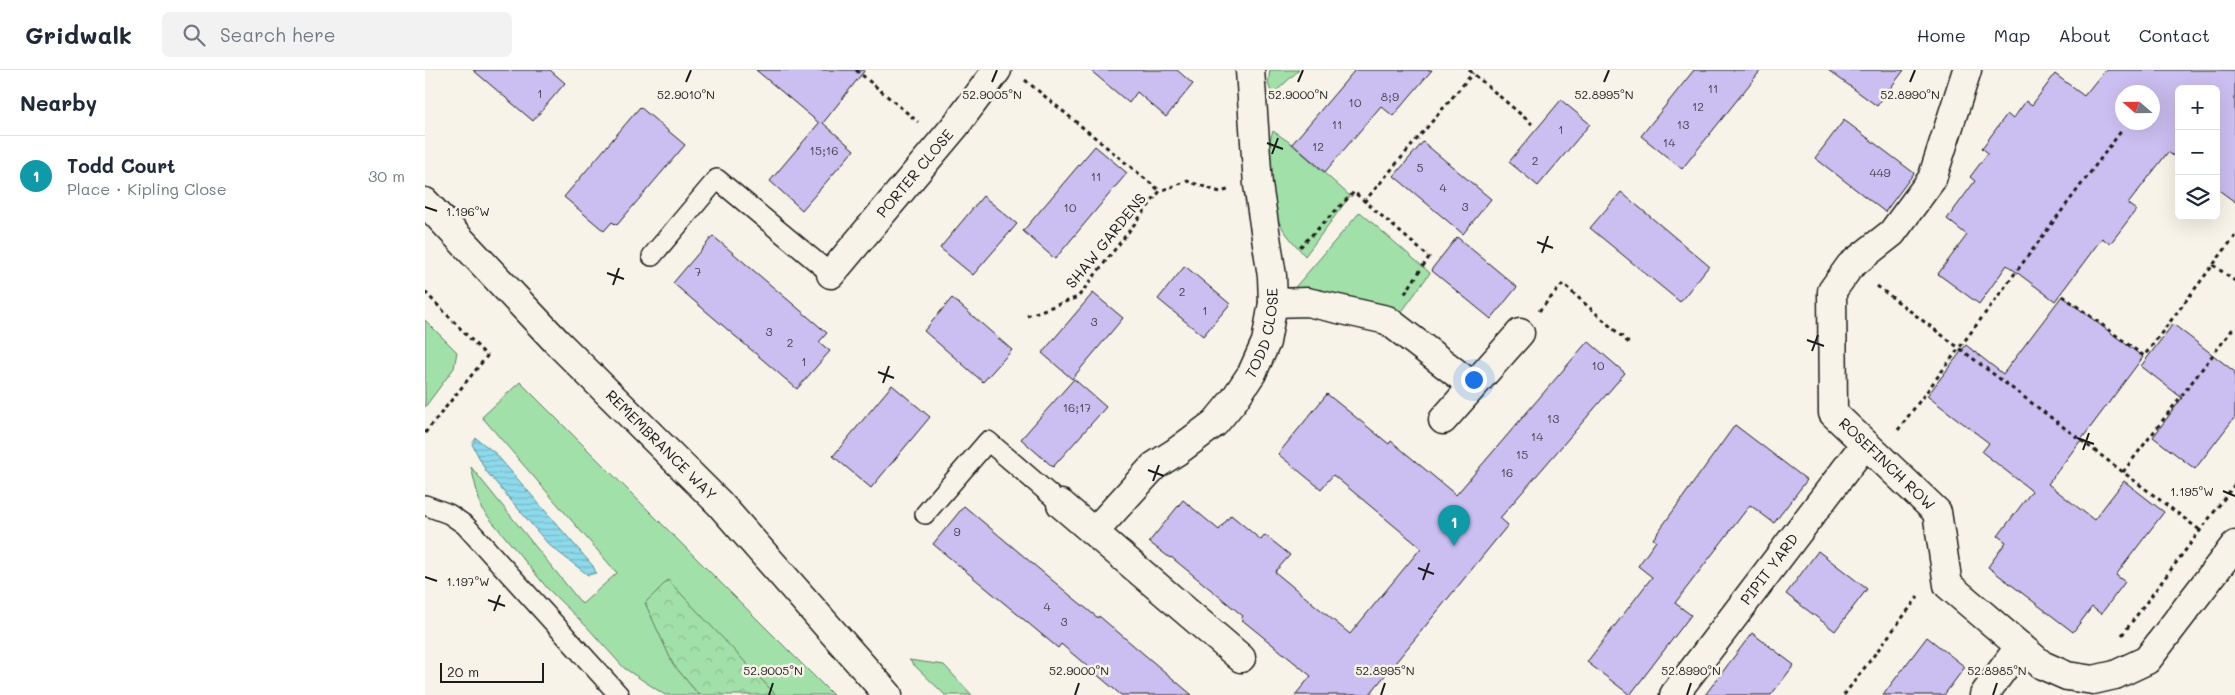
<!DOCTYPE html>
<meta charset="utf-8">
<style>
:root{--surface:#fff;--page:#f2f2f3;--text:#1f2937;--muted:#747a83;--line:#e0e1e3;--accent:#1c1c1c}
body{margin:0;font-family:Mali,sans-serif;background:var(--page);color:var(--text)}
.controls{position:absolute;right:15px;top:15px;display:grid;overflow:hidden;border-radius:8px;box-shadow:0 5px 20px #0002}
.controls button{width:45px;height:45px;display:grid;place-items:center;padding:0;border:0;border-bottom:1px solid var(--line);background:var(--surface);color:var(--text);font:25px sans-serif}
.compass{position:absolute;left:1690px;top:15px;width:45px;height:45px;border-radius:50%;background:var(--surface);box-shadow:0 5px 20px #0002;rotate:290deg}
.scale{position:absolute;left:15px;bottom:12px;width:104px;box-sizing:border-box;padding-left:5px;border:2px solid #1c1c1c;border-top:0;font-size:14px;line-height:18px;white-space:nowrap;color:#1c1c1c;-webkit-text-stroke:4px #f7f3e8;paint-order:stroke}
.you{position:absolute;left:1048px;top:309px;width:18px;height:18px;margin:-12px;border:4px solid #fff;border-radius:50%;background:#1a73e8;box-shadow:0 0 0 8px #1a73e833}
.badge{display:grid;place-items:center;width:32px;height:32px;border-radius:50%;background:var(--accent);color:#fff;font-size:16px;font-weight:700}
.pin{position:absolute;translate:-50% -41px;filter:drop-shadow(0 1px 2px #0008)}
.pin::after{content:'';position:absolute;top:26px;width:18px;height:15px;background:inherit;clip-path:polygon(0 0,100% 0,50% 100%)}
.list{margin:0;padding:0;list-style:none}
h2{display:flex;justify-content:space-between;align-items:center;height:65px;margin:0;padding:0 20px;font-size:21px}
h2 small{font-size:16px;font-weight:400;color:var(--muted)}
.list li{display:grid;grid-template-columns:32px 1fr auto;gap:15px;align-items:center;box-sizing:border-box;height:80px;padding:0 20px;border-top:1px solid var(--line)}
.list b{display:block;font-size:19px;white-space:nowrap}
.list p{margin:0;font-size:16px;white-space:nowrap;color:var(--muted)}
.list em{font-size:16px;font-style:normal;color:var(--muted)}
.icon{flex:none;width:28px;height:28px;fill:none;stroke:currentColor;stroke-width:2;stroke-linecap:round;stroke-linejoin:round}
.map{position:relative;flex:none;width:1810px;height:625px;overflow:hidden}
header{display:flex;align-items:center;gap:30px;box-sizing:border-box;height:70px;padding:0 25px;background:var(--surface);border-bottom:1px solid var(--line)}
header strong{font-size:24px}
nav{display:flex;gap:28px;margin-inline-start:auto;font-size:18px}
.search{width:350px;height:45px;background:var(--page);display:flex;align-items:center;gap:12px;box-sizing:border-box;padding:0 18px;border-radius:8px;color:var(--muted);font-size:19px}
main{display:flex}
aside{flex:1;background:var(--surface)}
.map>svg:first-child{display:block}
</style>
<header>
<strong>Gridwalk</strong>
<div class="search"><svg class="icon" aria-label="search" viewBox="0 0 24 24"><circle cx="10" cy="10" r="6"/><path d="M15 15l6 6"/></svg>Search here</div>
<nav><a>Home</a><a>Map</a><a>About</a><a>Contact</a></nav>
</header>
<main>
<aside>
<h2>Nearby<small></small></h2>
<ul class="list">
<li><span class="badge" style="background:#0f9aa8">1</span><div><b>Todd Court</b><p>Place · Kipling Close</p></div><em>30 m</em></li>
</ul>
</aside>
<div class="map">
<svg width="1810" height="625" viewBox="0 0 1810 625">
<defs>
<pattern id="forest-crowns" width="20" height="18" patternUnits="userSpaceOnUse" patternTransform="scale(1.25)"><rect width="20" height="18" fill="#a1e0a8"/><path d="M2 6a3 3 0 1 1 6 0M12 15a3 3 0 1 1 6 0" fill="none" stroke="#8ac090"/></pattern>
<pattern id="water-rules" width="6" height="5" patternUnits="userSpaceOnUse" patternTransform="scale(1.25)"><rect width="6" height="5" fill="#8cdaeb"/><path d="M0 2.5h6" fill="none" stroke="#78bac9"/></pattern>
</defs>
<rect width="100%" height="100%" fill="#f7f3e8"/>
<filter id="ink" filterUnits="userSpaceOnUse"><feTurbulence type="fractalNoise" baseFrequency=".02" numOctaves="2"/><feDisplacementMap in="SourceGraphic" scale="10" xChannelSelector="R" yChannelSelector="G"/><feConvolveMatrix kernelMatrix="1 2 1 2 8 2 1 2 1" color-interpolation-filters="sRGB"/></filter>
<g filter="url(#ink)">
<path fill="#a1e0a8" stroke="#5e7e62" d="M 845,0 L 874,0 L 847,25 L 843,13 Z
M 848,61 L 867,74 L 925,126 L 880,186 C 871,175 860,164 854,152 C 845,132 839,80 848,61 Z
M 935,142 L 1005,203 L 973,247 L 942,232 L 925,227 L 866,222 Z
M 0,250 L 32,282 L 29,298 L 0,337 Z
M 95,312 L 408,625 L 351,625 L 320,593 L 248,594 L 274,625 L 240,625 L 199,598 L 162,557 L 123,519 L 56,438 L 46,397 L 157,534 L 192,503 L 57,347 Z
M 484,590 L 519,595 L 547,625 L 520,625 Z"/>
<path fill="url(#forest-crowns)" stroke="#5e7e62" d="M 243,510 L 351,625 L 274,625 L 248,594 L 220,533 Z"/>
<path fill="url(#water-rules)" stroke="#5f8e98" d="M 51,368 L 70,383 L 168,496 L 171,503 L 163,505 L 124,475 L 61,401 L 47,374 Z"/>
<path fill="#cbbef0" stroke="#1c1c1c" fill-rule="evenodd" d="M 48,0 L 125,0 L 140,13 L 108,51 Z
M 331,0 L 440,0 L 398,53 L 429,80 L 377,140 L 345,111 L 394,53 Z
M 665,0 L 752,0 L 768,14 L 741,47 L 712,22 L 704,33 Z
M 930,0 L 1007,0 L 968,46 L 956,36 L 900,102 L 867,74 Z
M 1269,0 L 1336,0 L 1257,99 L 1216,66 Z
M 1403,0 L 1479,0 L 1452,36 Z
M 1680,0 L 1810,0 L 1810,132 L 1791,118 L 1791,19 L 1754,19 L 1754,90 L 1743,82 L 1703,134 L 1711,140 L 1685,174 L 1677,168 L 1630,231 L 1582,195 L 1554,234 L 1513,204 L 1542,165 L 1522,149 L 1550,111 L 1545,107 L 1563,83 L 1557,78 L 1582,44 L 1588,49 L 1601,31 L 1607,35 L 1630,4 L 1659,26 ZM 1698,22 L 1728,22 L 1728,52 L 1698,52 Z
M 1136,30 L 1165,54 L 1113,116 L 1084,92 Z
M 215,37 L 260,75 L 192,155 L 187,152 L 179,161 L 139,127 Z
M 1419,50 L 1489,103 L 1460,142 L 1390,88 Z
M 998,72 L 1066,129 L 1038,164 L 969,106 Z
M 670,76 L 702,103 L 630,189 L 598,161 Z
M 1196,122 L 1284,196 L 1255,232 L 1165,158 Z
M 558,126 L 592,154 L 548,205 L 515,178 Z
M 288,166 L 402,263 L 394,272 L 405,281 L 372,319 L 248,213 Z
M 1032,167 L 1092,217 L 1066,249 L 1006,200 Z
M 760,196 L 805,234 L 778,266 L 733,229 Z
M 668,223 L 698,248 L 647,309 L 617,283 Z
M 1637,226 L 1718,287 L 1623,414 L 1669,450 L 1699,411 L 1739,442 L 1691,505 L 1700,512 L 1676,544 L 1667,537 L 1648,562 L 1563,497 L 1581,472 L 1573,466 L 1607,421 L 1557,382 L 1564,373 L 1502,326 L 1541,275 L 1578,304 Z
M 527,228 L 587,280 L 558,312 L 499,261 Z
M 1748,254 L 1810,302 L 1810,347 L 1770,399 L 1728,367 L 1757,328 L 1716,296 Z
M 1163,271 L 1200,303 L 1075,448 L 1083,455 L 944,625 L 870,625 L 886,606 L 816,549 L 818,546 L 746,487 L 745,488 L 724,472 L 758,430 L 794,460 L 806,445 L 836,470 L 840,465 L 865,485 L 850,502 L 925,564 L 996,478 L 908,405 L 896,419 L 853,384 L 902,324 L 964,374 L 966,371 L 1031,425 Z
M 649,309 L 681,337 L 628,397 L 596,369 Z
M 467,315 L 505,347 L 446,418 L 408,386 Z
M 1310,355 L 1382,410 L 1349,453 L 1325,435 L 1250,533 L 1266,545 L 1205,625 L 1162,592 L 1227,507 L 1213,496 L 1231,471 L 1228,469 Z
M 539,436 L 646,526 L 673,548 L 674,546 L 767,625 L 696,625 L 636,574 L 633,578 L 508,474 Z
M 1393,481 L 1442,519 L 1410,561 L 1361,524 Z
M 1327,563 L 1369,595 L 1346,625 L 1280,625 Z
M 1502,567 L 1540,597 L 1519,625 L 1458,625 Z"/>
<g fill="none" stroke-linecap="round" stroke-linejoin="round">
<g stroke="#1c1c1c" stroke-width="22">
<path id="service" d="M 227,186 L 292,109 L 406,204
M 0,435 L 24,444 L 40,455 L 194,625
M 500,444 L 563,371 L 636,434"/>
</g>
<g stroke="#1c1c1c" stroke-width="31">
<g id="minor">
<path id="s1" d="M 1542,0 L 1507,109 L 1467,163 L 1425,196 L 1407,221 L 1408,343 L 1512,442 L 1523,515 L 1617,595 L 1642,606 L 1668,610 L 1690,605 L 1722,590 L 1810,475"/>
<path id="s2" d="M 406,204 L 531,55 L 572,0"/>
<path d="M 848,233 L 882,232 L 962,250 L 1048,316"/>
<path d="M 1018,350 L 1095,263"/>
<path d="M 636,434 L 816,588"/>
<path id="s3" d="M 669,462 L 729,396 L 751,382 L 790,353 L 809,330 L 827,303 L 841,272 L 848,233 L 847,206 L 833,115 L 825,0"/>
<path id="s4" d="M 1249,625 L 1440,374"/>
<path d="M 1559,625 L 1595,576"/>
</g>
</g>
<g stroke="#1c1c1c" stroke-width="31">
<g id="trunk">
<path id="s5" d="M 0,132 L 131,271 L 294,433 L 463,625"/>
</g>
</g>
<path stroke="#1c1c1c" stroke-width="3" stroke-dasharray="4 4" stroke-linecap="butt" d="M 431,0 L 493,52
M 1044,0 L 1107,54
M 600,10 L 735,121
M 939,132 L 1048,3
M 875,177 L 929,122 L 1004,187 L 979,225
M 1788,195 L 1810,211
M 1452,216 L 1776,461
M 0,222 L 62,286 L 0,363
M 1638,226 L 1719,286 L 1810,166
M 1114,241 L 1138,214 L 1204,273
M 602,246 L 653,227 L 735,121 L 762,111 L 795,122 L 803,120
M 1473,360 L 1697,60
M 1698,402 L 1810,256
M 1697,565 L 1810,414
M 1419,625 L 1493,527"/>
<use href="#service" stroke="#f7f3e8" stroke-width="19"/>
<use href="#minor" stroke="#f7f3e8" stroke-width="28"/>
<use href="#trunk" stroke="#f7f3e8" stroke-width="28"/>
</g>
</g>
<path fill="none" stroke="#1c1c1c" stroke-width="2" d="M 261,12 L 266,0M 567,12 L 572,0M 873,12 L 878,0M 1179,12 L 1184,0M 1485,12 L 1490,0M 842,73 L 858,79M 847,84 L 853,68M 0,137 L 12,141M 1112,172 L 1128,178M 1117,183 L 1123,166M 182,203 L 199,209M 188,215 L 194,198M 1382,270 L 1399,276M 1387,281 L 1393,265M 453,302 L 469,308M 458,313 L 464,296M 1652,368 L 1669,374M 1658,380 L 1664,363M 723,400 L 739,406M 728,411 L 734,395M 1798,421 L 1810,426M 993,498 L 1009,504M 0,507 L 12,511M 998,510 L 1004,493M 63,530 L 80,536M 69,541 L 75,525M 344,625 L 348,613M 650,625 L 654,613M 956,625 L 960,613M 1262,625 L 1266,613M 1568,625 L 1572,613"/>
<g text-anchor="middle" stroke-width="5" stroke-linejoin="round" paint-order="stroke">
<g font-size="12" fill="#484451">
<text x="1288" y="23">11</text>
<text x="115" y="28">1</text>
<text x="965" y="31">8;9</text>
<text x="930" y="37">10</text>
<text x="1273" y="41">12</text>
<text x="912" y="59">11</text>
<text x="1258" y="59">13</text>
<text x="1136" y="64">1</text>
<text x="1244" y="77">14</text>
<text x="893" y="81">12</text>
<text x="399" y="85">15;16</text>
<text x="1110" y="95">2</text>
<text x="995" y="102">5</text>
<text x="1455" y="107">449</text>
<text x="671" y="111">11</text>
<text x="1018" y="122">4</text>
<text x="1040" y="141">3</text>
<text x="645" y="142">10</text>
<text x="273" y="206">7</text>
<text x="757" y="226">2</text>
<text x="780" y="245">1</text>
<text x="669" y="256">3</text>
<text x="344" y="266">3</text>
<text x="365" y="277">2</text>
<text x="379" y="296">1</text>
<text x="1173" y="300">10</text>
<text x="652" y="342">16;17</text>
<text x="1128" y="353">13</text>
<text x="1112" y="371">14</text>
<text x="1097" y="389">15</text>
<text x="1082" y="407">16</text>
<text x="532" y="466">9</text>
<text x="622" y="541">4</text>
<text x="639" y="556">3</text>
</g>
<g font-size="15" fill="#1c1c1c" stroke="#f7f3e8">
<text dy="5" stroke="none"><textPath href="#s2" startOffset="131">PORTER CLOSE</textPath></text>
<text transform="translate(681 171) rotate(-51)" y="5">SHAW GARDENS</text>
<text dy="5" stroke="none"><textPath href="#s3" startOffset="268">TODD CLOSE</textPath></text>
<text dy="5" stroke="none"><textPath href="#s5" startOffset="339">REMEMBRANCE WAY</textPath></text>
<text dy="5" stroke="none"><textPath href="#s1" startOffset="462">ROSEFINCH ROW</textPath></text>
<text dy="5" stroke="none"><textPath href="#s4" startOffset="158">PIPIT YARD</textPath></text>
</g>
</g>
<g font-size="12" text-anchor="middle" fill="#1c1c1c" stroke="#f7f3e8" stroke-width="5" stroke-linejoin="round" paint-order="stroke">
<text x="261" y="29">52.9010°N</text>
<text x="567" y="29">52.9005°N</text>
<text x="873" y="29">52.9000°N</text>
<text x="1179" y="29">52.8995°N</text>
<text x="1485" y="29">52.8990°N</text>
<text x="43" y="146">1.196°W</text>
<text x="1767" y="426">1.195°W</text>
<text x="43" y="516">1.197°W</text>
<text x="348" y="605">52.9005°N</text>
<text x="654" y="605">52.9000°N</text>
<text x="960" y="605">52.8995°N</text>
<text x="1266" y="605">52.8990°N</text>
<text x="1572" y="605">52.8985°N</text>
</g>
</svg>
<div class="controls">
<button>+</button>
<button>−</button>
<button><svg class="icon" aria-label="layers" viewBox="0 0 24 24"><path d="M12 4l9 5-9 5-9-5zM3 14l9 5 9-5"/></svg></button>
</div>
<svg class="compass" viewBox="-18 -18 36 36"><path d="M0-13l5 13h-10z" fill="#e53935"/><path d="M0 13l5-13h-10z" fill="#747a83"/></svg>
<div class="scale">20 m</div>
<div class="you"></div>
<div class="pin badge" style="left:1029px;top:476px;background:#0f9aa8">1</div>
</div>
</main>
